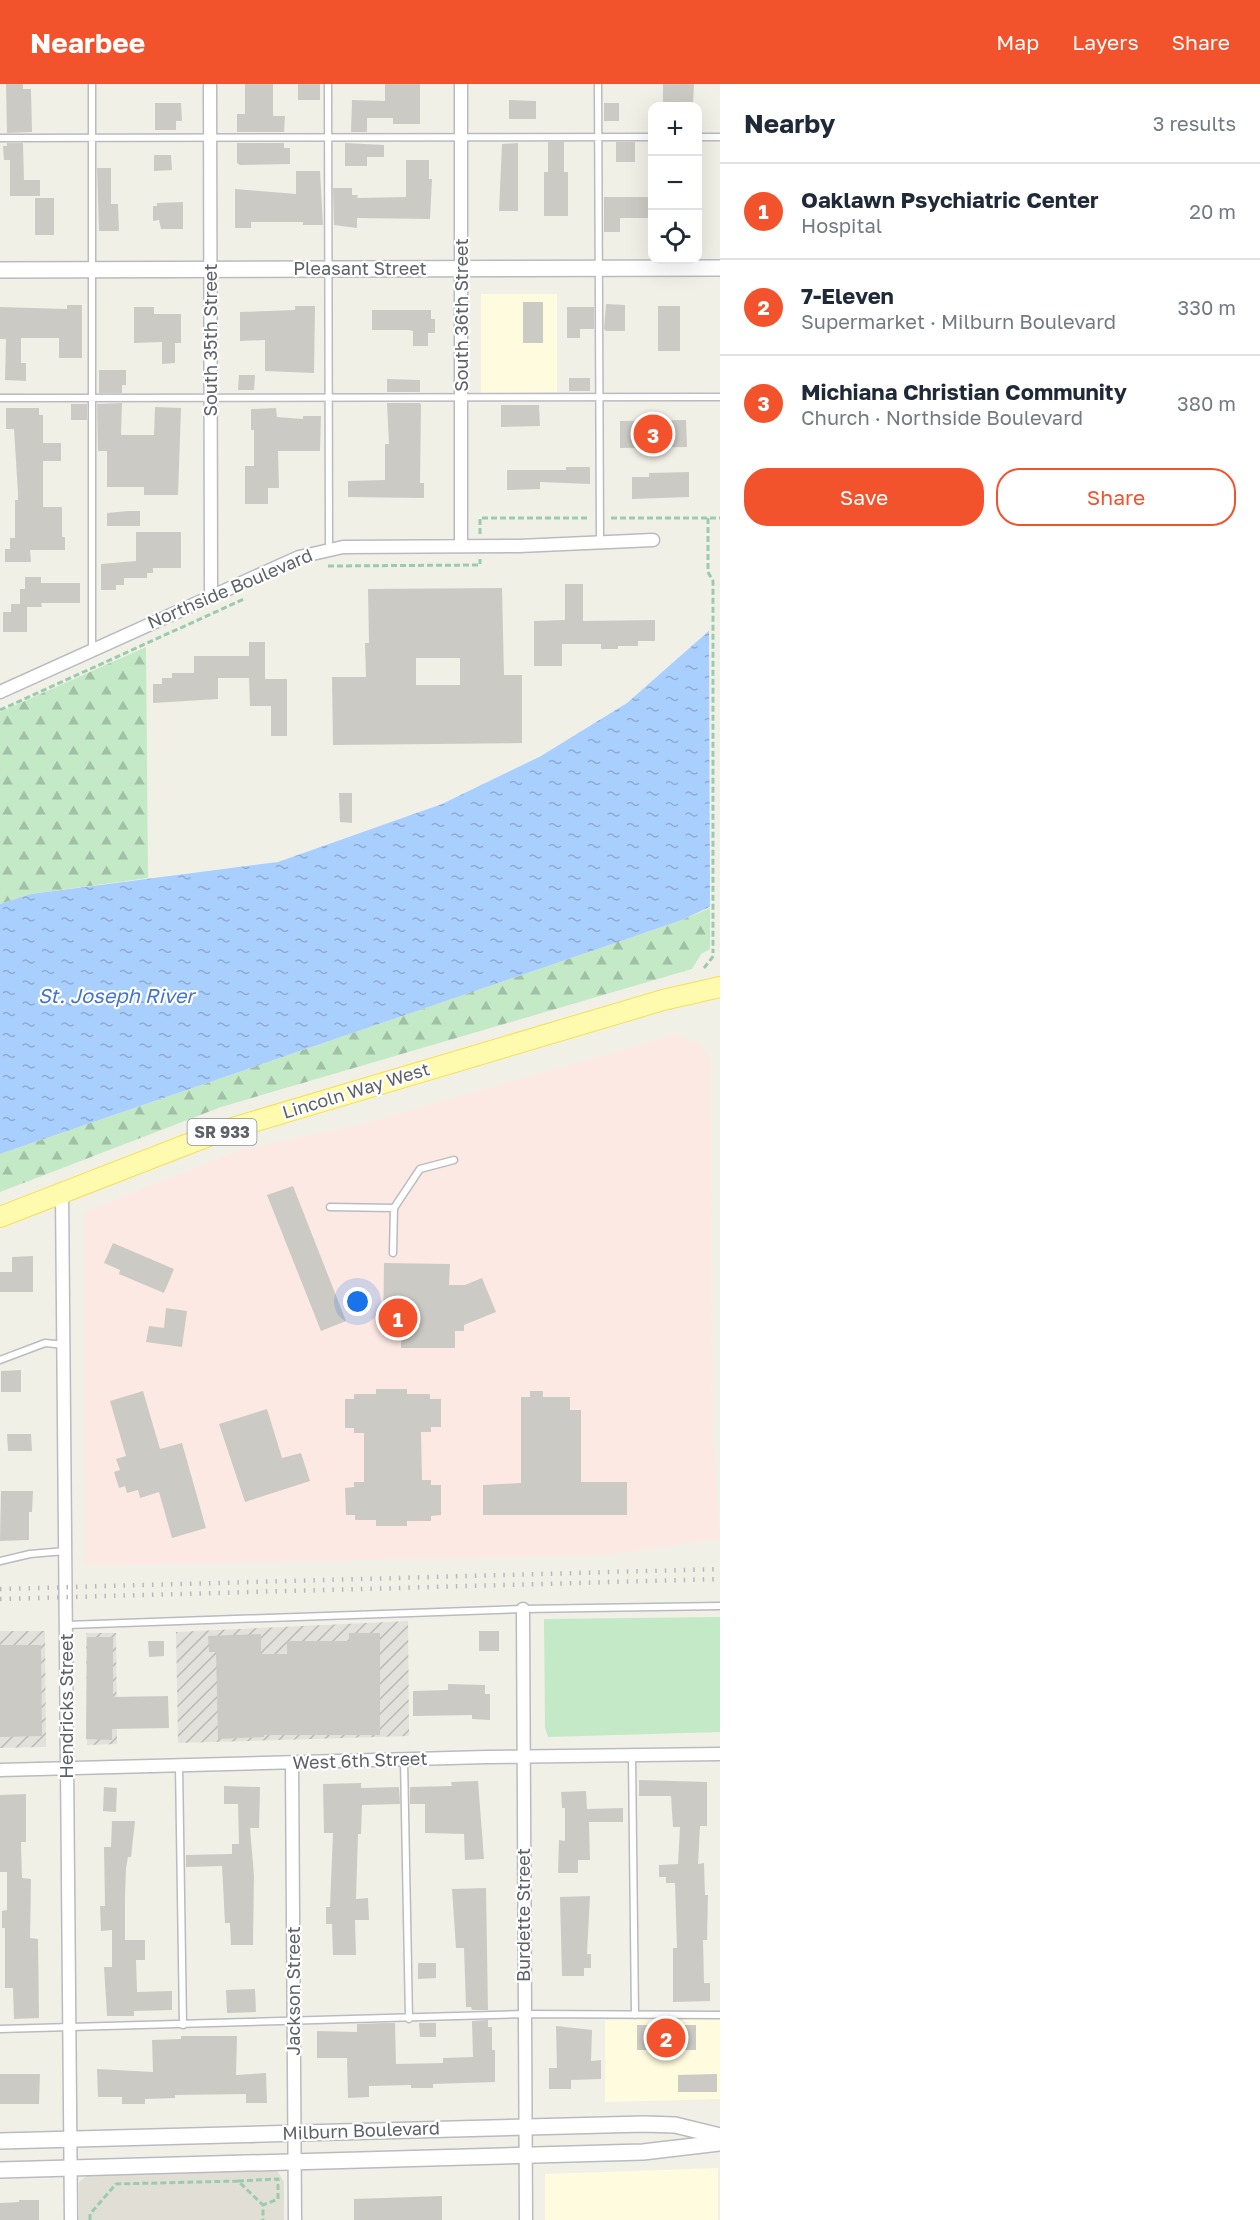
<!DOCTYPE html>
<meta charset="utf-8">
<style>
:root{--surface:#fff;--page:#f2f2f3;--text:#1f2937;--muted:#747a83;--line:#e0e1e3;--accent:#f2532c}
body{margin:0;font-family:"Golos Text",sans-serif;background:var(--page);color:var(--text)}
.controls{position:absolute;right:18px;top:18px;display:grid;overflow:hidden;border-radius:12px;box-shadow:0 6px 24px #0002}
.controls button{width:54px;height:54px;display:grid;place-items:center;padding:0;border:0;border-bottom:2px solid var(--line);background:var(--surface);color:var(--text);font:30px sans-serif}
.you{position:absolute;left:358px;top:1218px;width:21px;height:21px;margin:-15px;border:4px solid #fff;border-radius:50%;background:#1a73e8;box-shadow:0 0 0 9px #1a73e833}
.badge{display:grid;place-items:center;width:39px;height:39px;border-radius:50%;background:var(--accent);color:#fff;font-size:20px;font-weight:700}
.pin{position:absolute;translate:-50% -50%;border:3px solid #fff;box-shadow:0 2px 6px #0006}
.list{margin:0;padding:0;list-style:none}
h2{display:flex;justify-content:space-between;align-items:center;height:78px;margin:0;padding:0 24px;font-size:26px}
h2 small{font-size:20px;font-weight:400;color:var(--muted)}
.list li{display:grid;grid-template-columns:39px 1fr auto;gap:18px;align-items:center;box-sizing:border-box;height:96px;padding:0 24px;border-top:2px solid var(--line)}
.list b{display:block;font-size:22px;white-space:nowrap}
.list p{margin:0;font-size:20px;white-space:nowrap;color:var(--muted)}
.list em{font-size:20px;font-style:normal;color:var(--muted)}
.actions{display:flex;gap:12px;padding:18px 24px}
.actions a{flex:1;padding:14px 0;border:2px solid var(--accent);border-radius:24px;text-align:center;font-size:21px;color:var(--accent)}
.actions .main{background:var(--accent);color:#fff}
.icon{flex:none;width:33px;height:33px;fill:none;stroke:currentColor;stroke-width:2;stroke-linecap:round;stroke-linejoin:round}
.map{position:relative;flex:none;width:720px;height:2136px;overflow:hidden}
header{display:flex;align-items:center;gap:36px;box-sizing:border-box;height:84px;padding:0 30px;background:var(--accent);color:#fff}
header strong{font-size:28px}
nav{display:flex;gap:33px;margin-inline-start:auto;font-size:21px}
main{display:flex}
aside{flex:1;background:var(--surface)}
.map>svg:first-child{display:block}
</style>
<header>
<strong>Nearbee</strong>
<nav><a>Map</a><a>Layers</a><a>Share</a></nav>
</header>
<main>
<div class="map">
<svg width="720" height="2136" viewBox="0 0 720 2136">
<defs>
<pattern id="industrial-furrows" width="10" height="10" patternUnits="userSpaceOnUse" patternTransform="scale(1.5)"><rect width="10" height="10" fill="#e2e1db"/><path d="M-1 1l2-2M0 10L10 0M9 11l2-2" fill="none" stroke="#babab5"/></pattern>
<pattern id="forest-firs" width="22" height="20" patternUnits="userSpaceOnUse" patternTransform="scale(1.5)"><rect width="22" height="20" fill="#c3e9c7"/><path d="M5 1l3.5 6h-7zM16 11l3.5 6h-7z" fill="#a2c0a5"/></pattern>
<pattern id="water-ripples" width="26" height="14" patternUnits="userSpaceOnUse" patternTransform="scale(1.5)"><rect width="26" height="14" fill="#a9cfff"/><path d="M2 4q2-2 4 0t4 0M15 11q2-2 4 0t4 0" fill="none" stroke="#8dabd2"/></pattern>
</defs>
<rect width="100%" height="100%" fill="#f1f0e7"/>
<path fill="#fffbde" d="M 481,210 L 557,210 L 557,308 L 481,309 Z
M 720,1935 L 720,2015 L 605,2018 L 605,1936 Z
M 718,2084 L 718,2136 L 545,2136 L 545,2090 Z"/>
<path fill="url(#industrial-furrows)" d="M 408,1537 L 409,1652 L 178,1659 L 176,1548 Z
M 0,1547 L 45,1547 L 46,1663 L 0,1664 Z
M 86,1549 L 116,1549 L 117,1660 L 87,1661 Z"/>
<path fill="#e1dfd5" d="M 271,2084 L 278,2088 L 284,2098 L 284,2136 L 79,2136 L 79,2098 L 90,2089 Z"/>
<path fill="#fde9e4" d="M 675,951 L 696,958 L 705,965 L 711,980 L 712,1341 L 720,1455 L 606,1471 L 85,1482 L 84,1128 L 243,1065 L 354,1042 Z"/>
<path fill="#c3e9c7" d="M 720,1533 L 720,1648 L 548,1653 L 545,1644 L 544,1535 Z"/>
<path fill="url(#forest-firs)" d="M 146,563 L 148,794 L 31,810 L 0,820 L 0,628 Z
M 710,824 L 710,865 L 701,870 L 692,885 L 221,1023 L 0,1108 L 0,1070 L 682,836 Z"/>
<path fill="url(#water-ripples)" d="M 711,545 L 720,818 L 682,836 L 0,1070 L 0,820 L 31,810 L 278,778 L 442,720 L 541,672 L 627,619 Z"/>
<path fill="#f1f0e7" d="M 720,532 L 720,822 L 710,827 L 709,543 Z"/>
<path fill="#cccac4" fill-rule="evenodd" d="M 6,0 L 23,0 L 23,5 L 31,5 L 32,48 L 7,49 Z
M 245,0 L 273,0 L 273,32 L 285,32 L 284,48 L 237,48 L 237,30 L 245,30 Z
M 298,0 L 320,0 L 320,16 L 298,16 Z
M 385,0 L 420,0 L 420,40 L 393,40 L 393,34 L 367,34 L 367,48 L 351,48 L 352,16 L 385,17 Z
M 663,0 L 694,0 L 693,22 L 663,22 Z
M 509,16 L 536,17 L 536,35 L 509,35 Z
M 155,19 L 181,19 L 182,37 L 176,37 L 176,46 L 155,46 Z
M 604,19 L 619,19 L 619,37 L 604,37 Z
M 548,58 L 564,58 L 564,88 L 568,88 L 568,132 L 544,132 L 544,88 L 548,88 Z
M 616,58 L 635,58 L 635,78 L 616,78 Z
M 7,59 L 23,59 L 24,96 L 40,96 L 40,112 L 10,112 L 10,76 L 4,76 L 3,62 L 7,62 Z
M 237,59 L 284,59 L 284,64 L 290,64 L 290,80 L 240,81 L 237,79 Z
M 345,59 L 384,61 L 384,73 L 367,73 L 367,82 L 345,82 Z
M 518,59 L 518,127 L 499,127 L 502,60 Z
M 154,71 L 171,71 L 172,86 L 154,87 Z
M 406,76 L 429,76 L 429,95 L 432,95 L 430,135 L 357,134 L 357,144 L 334,141 L 333,104 L 352,104 L 352,111 L 358,111 L 357,114 L 406,113 Z
M 97,84 L 111,84 L 111,120 L 118,120 L 119,147 L 99,147 Z
M 296,87 L 320,87 L 323,141 L 303,141 L 303,138 L 251,138 L 251,144 L 235,144 L 235,105 L 296,110 Z
M 604,113 L 652,113 L 652,134 L 620,134 L 620,148 L 604,148 Z
M 35,114 L 54,114 L 54,151 L 35,151 Z
M 183,118 L 183,145 L 161,145 L 159,136 L 153,137 L 153,122 L 157,122 L 157,119 Z
M 523,218 L 543,218 L 543,259 L 523,259 Z
M 606,220 L 625,221 L 625,247 L 606,247 L 604,245 Z
M 67,221 L 82,221 L 82,274 L 59,274 L 59,254 L 21,254 L 21,279 L 26,279 L 26,297 L 5,296 L 6,255 L 0,255 L 0,223 L 67,225 Z
M 295,222 L 315,222 L 314,289 L 265,287 L 265,256 L 240,257 L 240,228 L 295,226 Z
M 658,222 L 680,222 L 680,267 L 658,267 Z
M 134,223 L 154,223 L 154,230 L 181,230 L 181,259 L 175,259 L 175,279 L 162,280 L 162,258 L 134,259 Z
M 567,223 L 594,223 L 594,245 L 580,245 L 580,254 L 567,254 Z
M 372,226 L 431,226 L 431,235 L 435,235 L 435,249 L 428,249 L 428,262 L 413,262 L 413,247 L 409,246 L 372,246 Z
M 99,286 L 126,286 L 126,301 L 122,301 L 122,309 L 99,309 Z
M 239,291 L 255,291 L 254,306 L 238,306 Z
M 569,294 L 590,294 L 590,307 L 569,307 Z
M 387,295 L 420,296 L 420,308 L 387,308 Z
M 122,319 L 121,351 L 154,351 L 155,323 L 181,324 L 178,411 L 144,411 L 144,403 L 107,403 L 107,367 L 98,367 L 97,320 Z
M 387,319 L 420,319 L 421,321 L 420,399 L 424,399 L 424,414 L 348,413 L 348,397 L 385,396 L 385,360 L 389,360 Z
M 71,320 L 87,320 L 87,336 L 71,336 Z
M 501,321 L 539,321 L 540,342 L 501,343 Z
M 6,324 L 39,324 L 39,331 L 43,331 L 43,359 L 61,359 L 61,377 L 43,377 L 43,423 L 62,423 L 62,453 L 65,453 L 65,466 L 30,466 L 31,478 L 5,478 L 5,465 L 10,465 L 10,454 L 15,454 L 15,416 L 18,416 L 18,409 L 14,345 L 6,345 Z
M 276,324 L 277,333 L 303,335 L 303,332 L 321,332 L 320,367 L 278,367 L 279,404 L 268,404 L 268,420 L 245,420 L 245,382 L 254,382 L 254,346 L 251,346 L 251,325 Z
M 686,336 L 687,363 L 620,364 L 620,337 Z
M 566,383 L 590,383 L 590,400 L 540,398 L 540,405 L 507,406 L 507,386 L 566,386 Z
M 689,388 L 689,413 L 632,415 L 632,393 L 649,393 L 649,389 Z
M 128,427 L 140,427 L 140,442 L 107,442 L 107,429 Z
M 136,448 L 181,448 L 181,484 L 153,484 L 153,489 L 147,489 L 147,494 L 124,494 L 124,501 L 116,501 L 116,506 L 101,506 L 101,480 L 136,477 Z
M 25,493 L 41,493 L 41,499 L 80,499 L 80,519 L 41,519 L 42,523 L 27,523 L 27,548 L 3,548 L 3,528 L 11,528 L 11,520 L 20,520 L 20,505 L 25,505 Z
M 565,500 L 583,500 L 583,537 L 655,536 L 655,557 L 638,557 L 638,562 L 618,562 L 618,565 L 601,565 L 601,560 L 562,560 L 562,582 L 534,582 L 534,537 L 565,536 Z
M 502,504 L 504,591 L 522,591 L 522,659 L 333,661 L 332,593 L 366,593 L 365,559 L 369,559 L 368,505 ZM 416,574 L 460,574 L 460,601 L 416,601 Z
M 249,558 L 265,558 L 265,595 L 287,595 L 287,652 L 271,652 L 271,622 L 250,622 L 249,594 L 218,594 L 218,615 L 153,619 L 153,600 L 162,600 L 162,594 L 172,594 L 172,589 L 194,589 L 194,572 L 249,572 Z
M 339,709 L 352,709 L 352,739 L 340,738 Z
M 293,1102 L 346,1237 L 321,1247 L 267,1111 Z
M 113,1159 L 174,1185 L 164,1209 L 119,1190 L 120,1186 L 104,1179 Z
M 33,1172 L 33,1208 L 0,1208 L 0,1188 L 12,1188 L 12,1173 Z
M 384,1179 L 450,1180 L 449,1201 L 465,1201 L 482,1194 L 496,1228 L 464,1241 L 464,1247 L 455,1247 L 455,1264 L 401,1264 L 401,1256 L 394,1256 L 394,1248 L 383,1248 Z
M 166,1224 L 187,1227 L 182,1263 L 146,1258 L 149,1242 L 164,1244 Z
M 21,1286 L 21,1308 L 1,1308 L 1,1287 Z
M 376,1305 L 407,1305 L 407,1310 L 430,1310 L 430,1315 L 441,1315 L 441,1343 L 431,1343 L 431,1348 L 421,1348 L 422,1396 L 431,1396 L 431,1401 L 441,1401 L 441,1431 L 431,1432 L 431,1437 L 407,1437 L 407,1442 L 376,1442 L 376,1436 L 355,1436 L 355,1431 L 346,1431 L 345,1404 L 354,1403 L 354,1398 L 364,1398 L 364,1349 L 354,1349 L 354,1344 L 345,1344 L 345,1315 L 354,1315 L 354,1310 L 376,1310 Z
M 143,1307 L 160,1365 L 182,1359 L 206,1444 L 172,1454 L 159,1408 L 140,1414 L 138,1406 L 127,1409 L 125,1402 L 119,1404 L 114,1388 L 120,1386 L 116,1375 L 126,1372 L 110,1317 Z
M 530,1307 L 543,1307 L 543,1313 L 570,1313 L 570,1326 L 581,1326 L 581,1398 L 627,1398 L 627,1431 L 483,1431 L 483,1401 L 521,1399 L 521,1313 L 530,1313 Z
M 267,1325 L 282,1374 L 301,1369 L 310,1397 L 245,1418 L 219,1340 Z
M 7,1350 L 31,1350 L 32,1367 L 8,1367 Z
M 1,1407 L 33,1407 L 32,1428 L 29,1428 L 29,1456 L 0,1457 Z
M 479,1547 L 499,1547 L 499,1567 L 479,1567 Z
M 349,1549 L 380,1549 L 380,1651 L 264,1651 L 264,1653 L 218,1655 L 216,1568 L 209,1568 L 208,1552 L 261,1550 L 261,1570 L 287,1570 L 287,1557 L 349,1557 Z
M 87,1553 L 113,1553 L 113,1613 L 168,1612 L 169,1644 L 112,1645 L 112,1656 L 86,1655 Z
M 148,1557 L 164,1557 L 164,1572 L 149,1573 Z
M 0,1561 L 41,1561 L 42,1652 L 0,1653 Z
M 448,1600 L 485,1601 L 485,1610 L 490,1610 L 490,1636 L 472,1635 L 472,1631 L 413,1632 L 413,1607 L 448,1606 Z
M 639,1696 L 707,1698 L 707,1742 L 700,1742 L 698,1780 L 704,1779 L 705,1811 L 708,1811 L 707,1856 L 703,1856 L 704,1899 L 710,1899 L 710,1917 L 673,1918 L 673,1864 L 677,1864 L 675,1799 L 666,1799 L 666,1793 L 659,1793 L 659,1781 L 678,1780 L 680,1743 L 673,1743 L 671,1712 L 639,1712 Z
M 478,1697 L 484,1775 L 465,1776 L 464,1750 L 425,1749 L 425,1720 L 410,1720 L 410,1703 L 452,1702 L 451,1698 Z
M 361,1699 L 361,1704 L 399,1703 L 400,1720 L 362,1721 L 361,1750 L 358,1750 L 356,1815 L 368,1814 L 369,1836 L 355,1836 L 356,1871 L 333,1871 L 332,1840 L 326,1840 L 326,1823 L 330,1823 L 333,1749 L 324,1749 L 323,1700 Z
M 224,1702 L 260,1703 L 259,1744 L 250,1744 L 254,1792 L 253,1861 L 231,1861 L 230,1839 L 225,1839 L 222,1782 L 186,1783 L 186,1771 L 232,1770 L 232,1760 L 239,1760 L 238,1720 L 224,1720 Z
M 104,1703 L 117,1704 L 116,1728 L 103,1727 Z
M 586,1707 L 587,1725 L 623,1724 L 623,1738 L 589,1738 L 590,1776 L 578,1776 L 578,1789 L 558,1789 L 559,1756 L 565,1757 L 565,1724 L 562,1724 L 561,1708 Z
M 26,1710 L 26,1758 L 21,1758 L 22,1794 L 31,1795 L 30,1854 L 38,1855 L 39,1934 L 14,1935 L 13,1904 L 5,1904 L 5,1844 L 2,1844 L 2,1827 L 7,1826 L 7,1788 L 0,1788 L 0,1711 Z
M 112,1737 L 135,1737 L 131,1773 L 128,1773 L 126,1784 L 125,1813 L 125,1856 L 145,1856 L 145,1876 L 136,1876 L 137,1908 L 172,1907 L 172,1926 L 134,1927 L 134,1932 L 107,1932 L 104,1883 L 112,1883 L 112,1846 L 101,1847 L 100,1822 L 105,1822 L 104,1763 L 111,1763 Z
M 486,1804 L 488,1926 L 472,1926 L 471,1923 L 466,1923 L 464,1864 L 456,1864 L 452,1805 Z
M 590,1812 L 587,1870 L 591,1870 L 591,1884 L 584,1884 L 584,1892 L 562,1892 L 560,1813 Z
M 418,1879 L 436,1879 L 436,1894 L 418,1895 Z
M 255,1905 L 256,1928 L 227,1929 L 226,1906 Z
M 488,1936 L 488,1943 L 492,1943 L 492,1966 L 495,1966 L 495,1998 L 433,2000 L 433,2004 L 411,2004 L 411,2001 L 369,2002 L 369,2013 L 348,2014 L 347,1974 L 317,1974 L 317,1947 L 357,1948 L 357,1940 L 386,1939 L 395,1939 L 396,1980 L 443,1979 L 443,1974 L 473,1973 L 472,1937 Z
M 419,1939 L 436,1939 L 436,1953 L 420,1953 Z
M 637,1941 L 696,1941 L 696,1966 L 637,1966 Z
M 556,1942 L 592,1946 L 591,1977 L 601,1976 L 601,1995 L 571,1996 L 571,2005 L 549,2005 L 549,1984 L 557,1984 Z
M 181,1952 L 237,1952 L 236,1991 L 266,1989 L 267,2019 L 246,2019 L 246,2010 L 175,2011 L 175,2014 L 145,2015 L 145,2020 L 122,2020 L 122,2013 L 98,2013 L 97,1985 L 153,1988 L 152,1956 L 181,1955 Z
M 0,1990 L 40,1990 L 39,2020 L 0,2020 Z
M 717,1990 L 717,2008 L 678,2008 L 678,1991 Z
M 442,2112 L 442,2136 L 354,2136 L 354,2115 Z
M 19,2116 L 39,2116 L 39,2136 L 0,2136 L 0,2119 L 19,2118 Z"/>
<g fill="none" stroke-linecap="round" stroke-linejoin="round">
<g stroke="#b9bbc1" stroke-width="9">
<path id="service" d="M 92,0 L 92,566
M 328,0 L 329,465
M 598,0 L 600,458
M 698,53 L 720,53
M 0,54 L 652,53
M 0,314 L 720,313
M 330,1123 L 394,1124
M 393,1169 L 394,1124 L 420,1085 L 454,1076
M 0,1276 L 45,1259 L 65,1261
M 0,1477 L 30,1470 L 65,1467
M 67,1541 L 523,1525 L 720,1522
M 632,1672 L 635,1931
M 404,1676 L 409,1935
M 179,1681 L 183,1941
M 0,1945 L 525,1930 L 720,1931"/>
</g>
<g stroke="#b9bbc1" stroke-width="15">
<path id="minor" d="M 210,0 L 211,512
M 461,0 L 461,462
M 0,608 L 299,473 L 343,463 L 519,462 L 653,456
M 62,1108 L 71,2136
M 523,1525 L 526,2136
M 292,1679 L 295,2136
M 0,1686 L 487,1673 L 720,1670"/>
</g>
<g stroke="#b9bbc1" stroke-width="18">
<path id="tertiary" d="M 0,186 L 720,184
M 0,2057 L 644,2040 L 675,2041 L 720,2052
M 0,2086 L 643,2068 L 720,2059"/>
</g>
<g stroke="#f8de58" stroke-width="22">
<path id="primary" d="M 0,1133 L 219,1048 L 663,916 L 720,903"/>
</g>
<path stroke="#9bcbaf" stroke-width="3" stroke-dasharray="6 3" stroke-linecap="butt" d="M 611,434 L 720,434
M 708,434 L 708,488 L 713,497 L 713,869
M 480,450 L 480,434 L 590,434
M 328,482 L 480,481 L 480,475
M 0,626 L 244,515
M 704,884 L 715,870
M 238,2097 L 278,2095 L 278,2115 L 263,2121
M 90,2136 L 90,2130 L 116,2100 L 238,2097 L 263,2121 L 263,2136"/>
<use href="#service" stroke="#fff" stroke-width="6"/>
<use href="#minor" stroke="#fff" stroke-width="12"/>
<use href="#tertiary" stroke="#fff" stroke-width="15"/>
<use href="#primary" stroke="#fffbae" stroke-width="20"/>
<path stroke="#b7b8b9" stroke-width="4.5" stroke-dasharray="1.5 8" stroke-linecap="butt" d="M 0,1505 L 720,1485
M 0,1515 L 720,1495"/>
</g>
<g text-anchor="middle" stroke-width="4.5" stroke-linejoin="round" paint-order="stroke">
<rect fill="#fff" stroke="#8e9095" stroke-width="1.5" x="187.5" y="1035" width="69" height="26" rx="4.5"/>
<g font-size="16" font-weight="bold" fill="#5e6168">
<text x="222" y="1054">SR 933</text>
</g>
<g font-size="18" fill="#5e6168" stroke="#fff">
<text x="360" y="191">Pleasant Street</text>
<text transform="translate(462 231) rotate(-90)" y="6">South 36th Street</text>
<text transform="translate(211 256) rotate(-90)" y="6">South 35th Street</text>
<text transform="translate(230 505) rotate(-23)" y="6">Northside Boulevard</text>
<text transform="translate(356 1007) rotate(-17)" y="6">Lincoln Way West</text>
<text transform="translate(67 1622) rotate(-90)" y="6">Hendricks Street</text>
<text transform="translate(360 1677) rotate(-2)" y="6">West 6th Street</text>
<text transform="translate(524 1831) rotate(-90)" y="6">Burdette Street</text>
<text transform="translate(294 1907) rotate(-90)" y="6">Jackson Street</text>
<text transform="translate(361 2047) rotate(-2)" y="6">Milburn Boulevard</text>
</g>
<g font-size="20" font-style="italic" fill="#4475ca" stroke="#fff">
<text x="116" y="919">St. Joseph River</text>
</g>
</g>
</svg>
<div class="controls">
<button>+</button>
<button>−</button>
<button><svg class="icon" aria-label="locate" viewBox="0 0 24 24"><circle cx="12" cy="12" r="6"/><path d="M12 2v4M12 18v4M2 12h4M18 12h4"/></svg></button>
</div>
<div class="you"></div>
<div class="pin badge" style="left:398px;top:1234px">1</div>
<div class="pin badge" style="left:666px;top:1954px">2</div>
<div class="pin badge" style="left:653px;top:350px">3</div>
</div>
<aside>
<h2>Nearby<small>3 results</small></h2>
<ul class="list">
<li><span class="badge">1</span><div><b>Oaklawn Psychiatric Center</b><p>Hospital</p></div><em>20 m</em></li>
<li><span class="badge">2</span><div><b>7-Eleven</b><p>Supermarket · Milburn Boulevard</p></div><em>330 m</em></li>
<li><span class="badge">3</span><div><b>Michiana Christian Community</b><p>Church · Northside Boulevard</p></div><em>380 m</em></li>
</ul>
<div class="actions"><a class="main">Save</a><a>Share</a></div>
</aside>
</main>
